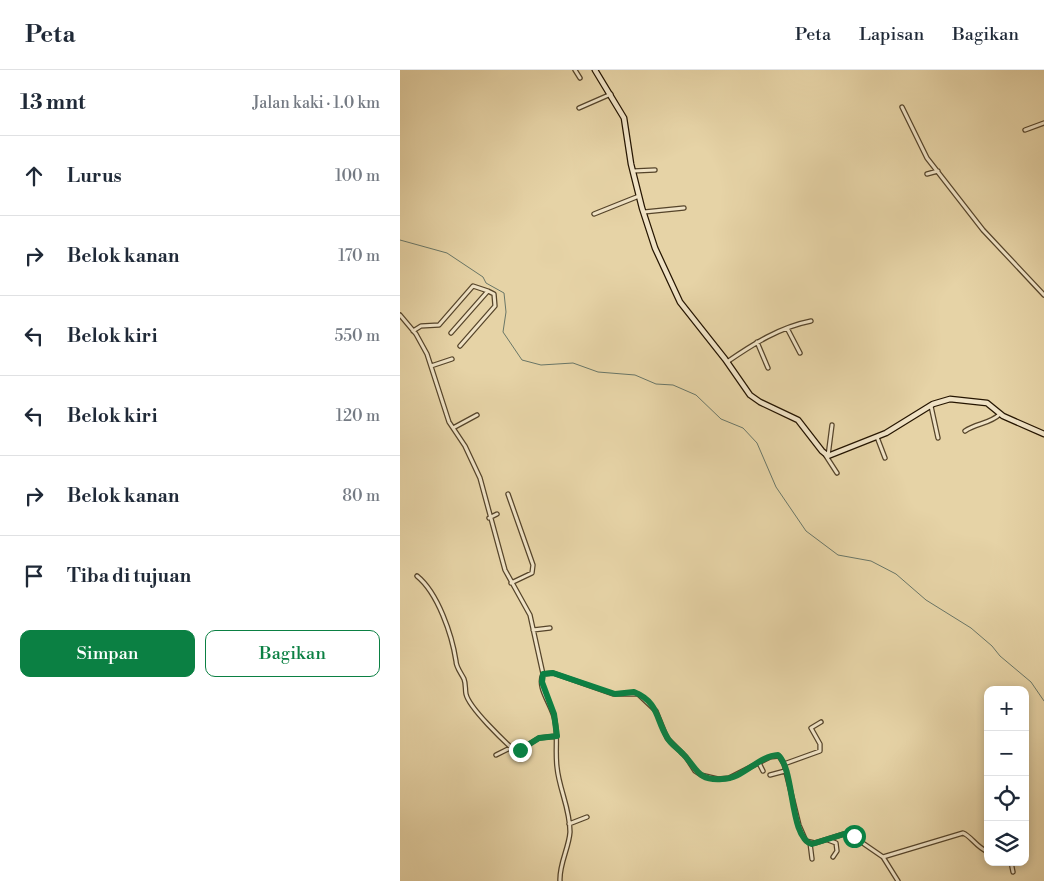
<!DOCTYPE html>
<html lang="id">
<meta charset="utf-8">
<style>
:root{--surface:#fff;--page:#f2f2f3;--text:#1f2937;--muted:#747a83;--line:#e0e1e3;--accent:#0b8043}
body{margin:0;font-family:"Libre Bodoni",serif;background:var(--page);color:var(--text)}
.controls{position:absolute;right:15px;bottom:15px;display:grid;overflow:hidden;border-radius:10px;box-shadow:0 2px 8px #0003}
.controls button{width:45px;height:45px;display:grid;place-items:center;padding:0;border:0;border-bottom:1px solid var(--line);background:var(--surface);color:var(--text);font:25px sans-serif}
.stop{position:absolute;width:15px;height:15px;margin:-11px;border:4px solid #0b8043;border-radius:50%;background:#fff}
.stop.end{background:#0b8043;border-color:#fff;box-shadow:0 1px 5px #0008}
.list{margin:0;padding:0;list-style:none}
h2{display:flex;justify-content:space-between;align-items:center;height:65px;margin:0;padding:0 20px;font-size:21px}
h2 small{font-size:16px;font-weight:400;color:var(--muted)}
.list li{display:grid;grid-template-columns:32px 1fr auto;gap:15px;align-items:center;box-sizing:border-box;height:80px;padding:0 20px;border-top:1px solid var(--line)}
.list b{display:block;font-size:19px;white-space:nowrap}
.list em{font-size:16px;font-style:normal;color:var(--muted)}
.actions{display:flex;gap:10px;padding:15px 20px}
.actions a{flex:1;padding:11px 0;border:1px solid var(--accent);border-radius:10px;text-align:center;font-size:18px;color:var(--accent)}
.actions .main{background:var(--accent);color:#fff}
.icon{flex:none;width:28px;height:28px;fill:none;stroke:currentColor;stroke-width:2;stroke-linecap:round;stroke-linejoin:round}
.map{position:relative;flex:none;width:644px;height:811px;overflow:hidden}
header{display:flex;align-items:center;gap:30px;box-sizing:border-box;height:70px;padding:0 25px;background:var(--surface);border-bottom:1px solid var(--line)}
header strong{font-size:24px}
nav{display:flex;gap:28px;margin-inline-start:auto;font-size:18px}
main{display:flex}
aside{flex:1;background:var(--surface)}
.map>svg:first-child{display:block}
</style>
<header>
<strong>Peta</strong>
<nav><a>Peta</a><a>Lapisan</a><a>Bagikan</a></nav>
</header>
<main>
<aside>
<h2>13 mnt<small>Jalan kaki · 1.0 km</small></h2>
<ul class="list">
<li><svg class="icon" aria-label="ahead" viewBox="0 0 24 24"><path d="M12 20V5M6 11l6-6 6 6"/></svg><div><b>Lurus</b></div><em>100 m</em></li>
<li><svg class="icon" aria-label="right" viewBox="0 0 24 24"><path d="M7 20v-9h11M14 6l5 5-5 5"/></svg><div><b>Belok kanan</b></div><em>170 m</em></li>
<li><svg class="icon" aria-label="left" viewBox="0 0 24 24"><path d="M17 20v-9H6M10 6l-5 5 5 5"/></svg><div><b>Belok kiri</b></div><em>550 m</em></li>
<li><svg class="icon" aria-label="left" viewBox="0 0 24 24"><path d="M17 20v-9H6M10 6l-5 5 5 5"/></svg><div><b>Belok kiri</b></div><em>120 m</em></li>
<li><svg class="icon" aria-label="right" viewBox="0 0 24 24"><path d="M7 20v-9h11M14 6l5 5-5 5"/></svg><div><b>Belok kanan</b></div><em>80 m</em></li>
<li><svg class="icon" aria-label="arrive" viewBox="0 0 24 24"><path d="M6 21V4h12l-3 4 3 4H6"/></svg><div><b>Tiba di tujuan</b></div></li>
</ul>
<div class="actions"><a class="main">Simpan</a><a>Bagikan</a></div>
</aside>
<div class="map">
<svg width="644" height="811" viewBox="0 0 644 811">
<rect width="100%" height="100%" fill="#e6d3a6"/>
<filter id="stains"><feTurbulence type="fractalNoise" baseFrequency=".004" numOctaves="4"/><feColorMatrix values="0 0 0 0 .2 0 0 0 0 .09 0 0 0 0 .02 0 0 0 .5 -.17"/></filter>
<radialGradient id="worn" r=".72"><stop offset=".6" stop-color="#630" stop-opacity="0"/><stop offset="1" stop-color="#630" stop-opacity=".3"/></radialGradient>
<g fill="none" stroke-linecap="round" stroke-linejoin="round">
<path stroke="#697667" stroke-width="1" d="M 0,170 L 47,183 L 83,207 L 86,213 L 104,223 L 106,242 L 103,262 L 122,290 L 141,295 L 173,293 L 198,302 L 235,305 L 256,314 L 273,315 L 296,325 L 321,349 L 343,358 L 357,373 L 376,417 L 406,461 L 438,485 L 471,491 L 496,504 L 526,530 L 571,558 L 592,576 L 600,586 L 631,612 L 644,631"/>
<g stroke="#55442a" stroke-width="5.5">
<path id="street" d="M 175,0 L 180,8
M 502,37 L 527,88 L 583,160 L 644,225
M 179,38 L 211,24
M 625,60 L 644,53
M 233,101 L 255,100
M 527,104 L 538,101
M 244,142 L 284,138
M 194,144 L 239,126
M 0,245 L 16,264 L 27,284 L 49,352 L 65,376 L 80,408 L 105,500 L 130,545 L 143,604 L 153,603 L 213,624 L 238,624 L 256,641 L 267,668 L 286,687 L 295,701 L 301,705 L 318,709 L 329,708 L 370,687 L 379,686 L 384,694 L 399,755 L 406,771 L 415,773 L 444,764 L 451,765 L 483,787 L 498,811
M 387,258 L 400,283
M 13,261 L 21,256 L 39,255 L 73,216 L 88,221 L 51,263
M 357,272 L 368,298
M 60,276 L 95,236 L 94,224 L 88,221
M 327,292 C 353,274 380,257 411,251
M 31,296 L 52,289
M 531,336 L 538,368
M 53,358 L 77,345
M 565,361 C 576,353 590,354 600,344
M 477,367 L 485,388
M 426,386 L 437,403
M 428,386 L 432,355
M 108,424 L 133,495 L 132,503 L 111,513
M 89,448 L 97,444
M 17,506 C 38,523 52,565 56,591 C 56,597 61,603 64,609 C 66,614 65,619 66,624 C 69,638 105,672 116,682 L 139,668 L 157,666
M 133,560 L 150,558
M 143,604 C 136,618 153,636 155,651 C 158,666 155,682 157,697 C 159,719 170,738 170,762 C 169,778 159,794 160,811
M 96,685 L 112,677
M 359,693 L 363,701
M 384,694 L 420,681 L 420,674 L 411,658 L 421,652
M 370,705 L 385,701
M 169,754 L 187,747
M 428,770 L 436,773 L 437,781 L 433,787
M 410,773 L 412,789
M 483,787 L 563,763 C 571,766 576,777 588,782
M 611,792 L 613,802"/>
</g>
<g stroke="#251501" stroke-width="7">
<path id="secondary" d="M 195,0 L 224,48 L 231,94 L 242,138 L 255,178 L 280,232 L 325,289 L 350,325 L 360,332 L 398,350 L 422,381 L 428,386 L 486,363 L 533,334 L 550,329 L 587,333 L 603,346 L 644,364"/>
</g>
<use href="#street" stroke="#efe2c5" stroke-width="3"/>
<use href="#secondary" stroke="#efe2c5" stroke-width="4.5"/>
</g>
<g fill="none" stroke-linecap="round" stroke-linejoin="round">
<path stroke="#0b8043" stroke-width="6" d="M 120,680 L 139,668 L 157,666 L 154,644 L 142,612 L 143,604 L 153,603 L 215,624 L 234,622 C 259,632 256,650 267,667 C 270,674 278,678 283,684 C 297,698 297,711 322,709 C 343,709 358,686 378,685 C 395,699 389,768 412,774 L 444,764 L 454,766"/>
</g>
<rect width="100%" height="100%" filter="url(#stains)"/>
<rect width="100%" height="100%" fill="url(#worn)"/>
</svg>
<div class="controls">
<button>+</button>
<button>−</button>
<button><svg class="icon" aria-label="locate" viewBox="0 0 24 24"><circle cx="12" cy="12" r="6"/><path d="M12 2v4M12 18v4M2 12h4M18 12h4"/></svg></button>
<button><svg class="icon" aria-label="layers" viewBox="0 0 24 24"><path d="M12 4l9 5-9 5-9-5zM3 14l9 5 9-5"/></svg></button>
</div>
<div class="stop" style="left:454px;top:766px"></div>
<div class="stop end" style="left:120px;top:680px"></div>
</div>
</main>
